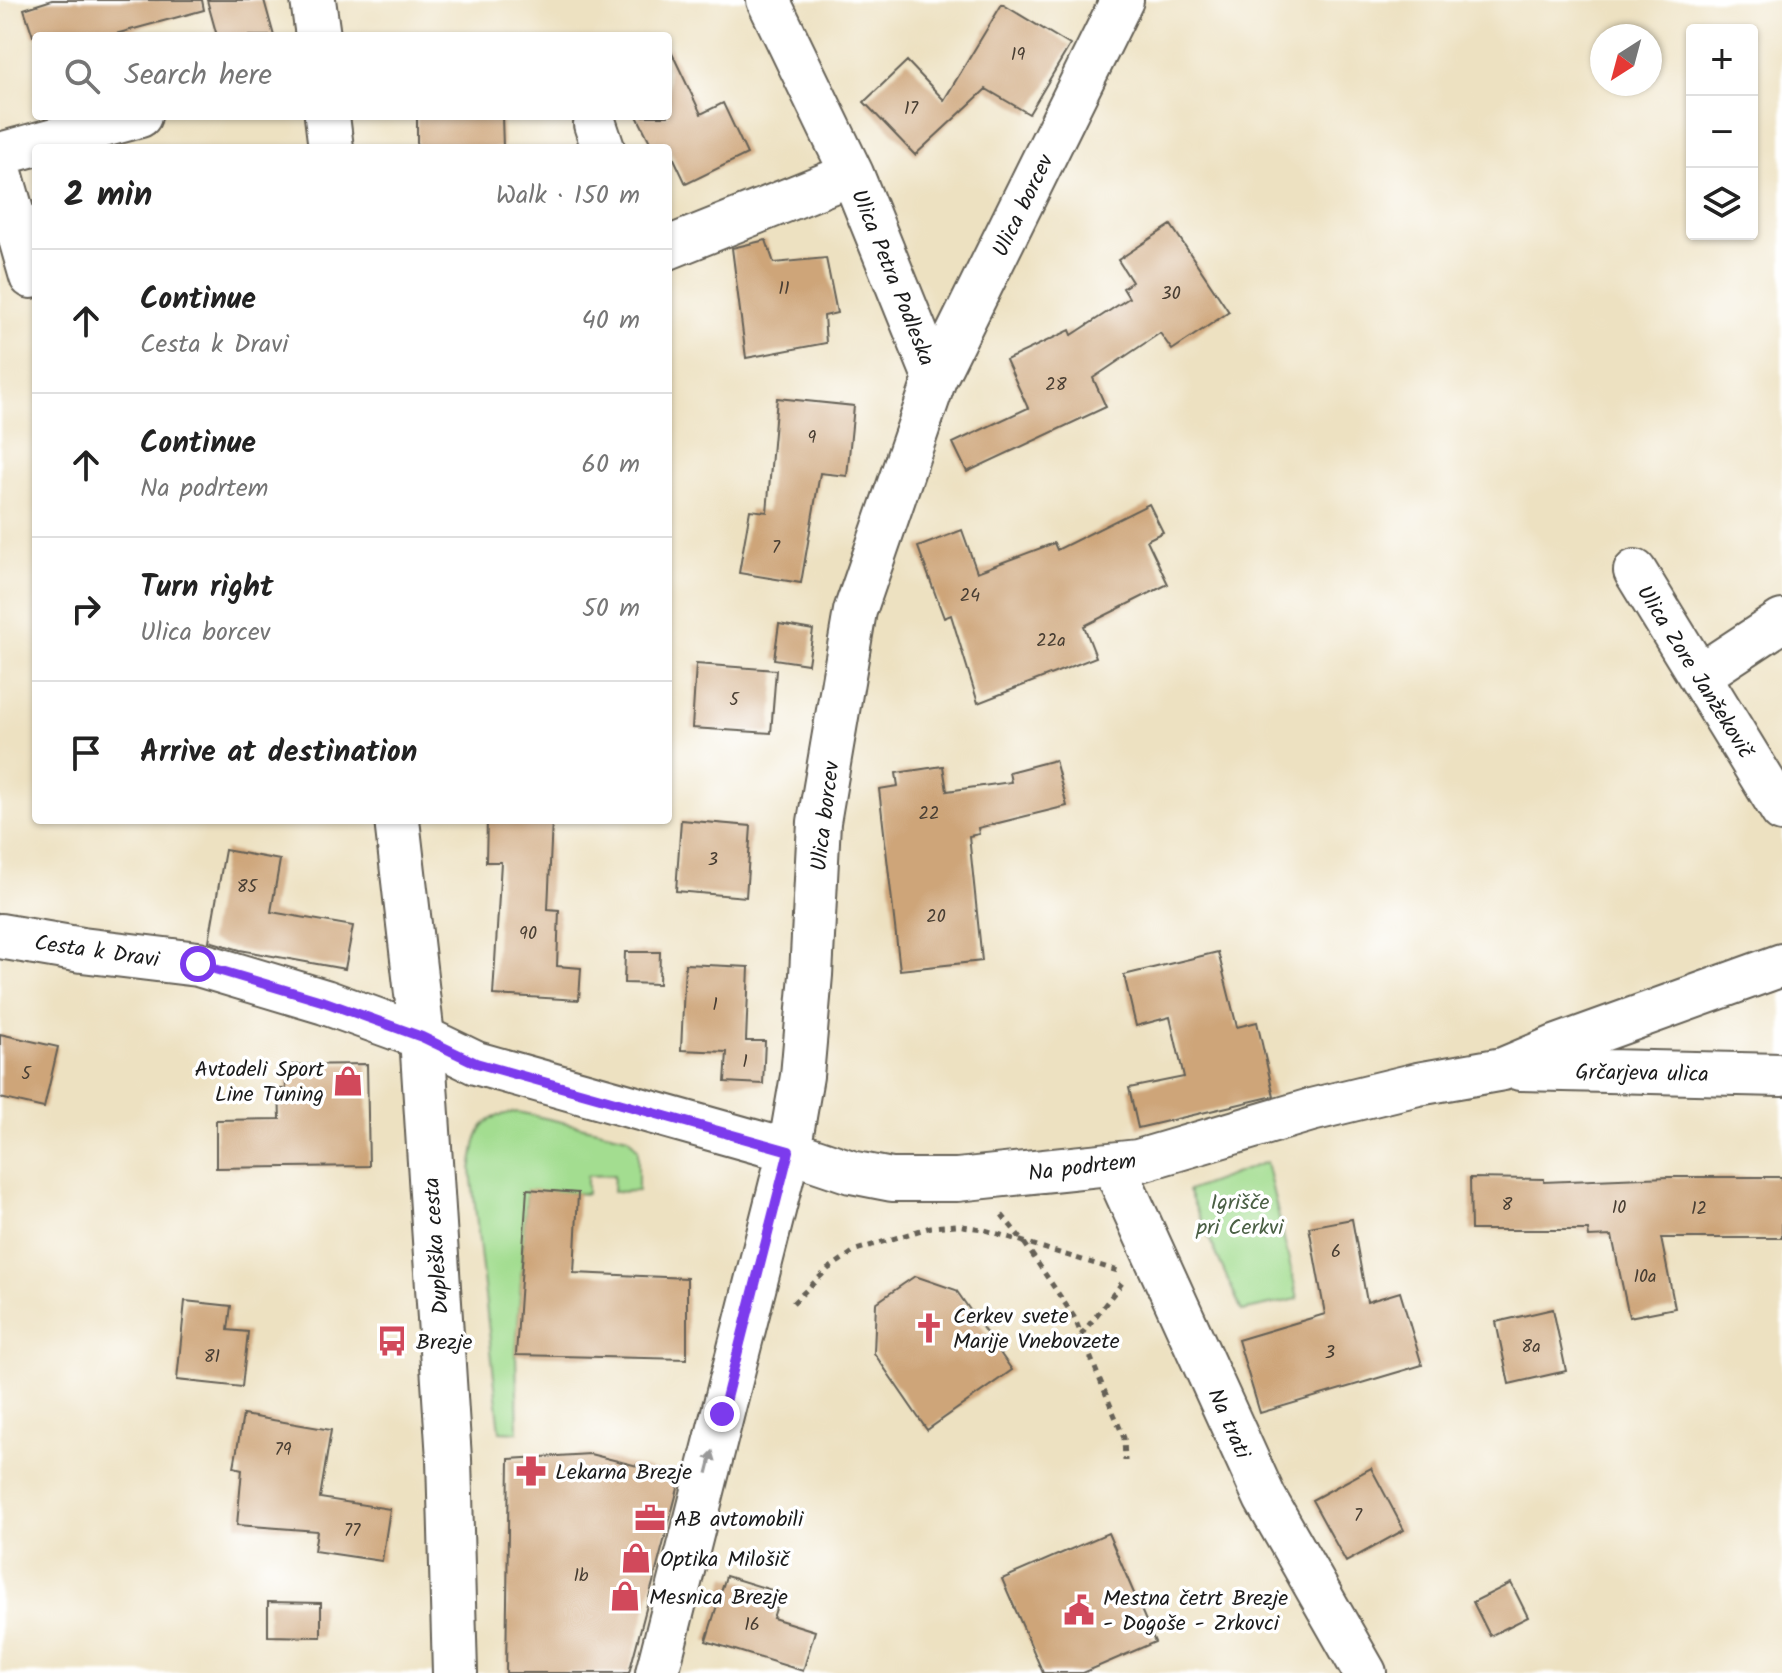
<!DOCTYPE html>
<meta charset="utf-8">
<style>
:root{--surface:#fff;--page:#f6f6f6;--text:#222;--muted:#767676;--line:#e0e0e0}
body{margin:0;font-family:Kalam,sans-serif;background:var(--page);color:var(--text)}
.controls{position:absolute;right:24px;top:24px;display:grid;overflow:hidden;border-radius:8px;box-shadow:0 2px 6px #0004}
.controls button{width:72px;height:72px;display:grid;place-items:center;padding:0;border:0;border-bottom:2px solid var(--line);background:var(--surface);color:var(--text);font:40px sans-serif}
.compass{position:absolute;left:1590px;top:24px;width:72px;height:72px;border-radius:50%;background:var(--surface);box-shadow:0 2px 6px #0004;rotate:216deg}
.stop{position:absolute;width:24px;height:24px;margin:-18px;border:6px solid #7c3aed;border-radius:50%;background:#fff}
.stop.end{background:#7c3aed;border-color:#fff;box-shadow:0 2px 8px #0008}
.list{margin:0;padding:0;list-style:none}
h2{display:flex;justify-content:space-between;align-items:center;height:104px;margin:0;padding:0 32px;font-size:34px}
h2 small{font-size:26px;font-weight:400;color:var(--muted)}
.list li{display:grid;grid-template-columns:52px 1fr auto;gap:24px;align-items:center;box-sizing:border-box;height:144px;padding:0 32px;border-top:2px solid var(--line)}
.list b{display:block;font-size:30px;white-space:nowrap}
.list p{margin:0;font-size:26px;white-space:nowrap;color:var(--muted)}
.list em{font-size:26px;font-style:normal;color:var(--muted)}
.icon{flex:none;width:44px;height:44px;fill:none;stroke:currentColor;stroke-width:2;stroke-linecap:round;stroke-linejoin:round}
.map{position:relative;flex:none;width:1782px;height:1673px;overflow:hidden}
.search{position:absolute;background:var(--surface);box-shadow:0 2px 6px #0004;left:32px;top:32px;width:640px;height:88px;display:flex;align-items:center;gap:20px;box-sizing:border-box;padding:0 28px;border-radius:8px;color:var(--muted);font-size:30px}
.panel{position:absolute;background:var(--surface);box-shadow:0 2px 6px #0004;left:32px;top:144px;width:640px;height:680px;border-radius:8px}
.map>svg:first-child{display:block}
</style>
<div class="map">
<svg width="1782" height="1673" viewBox="0 0 1782 1673">
<rect width="100%" height="100%" fill="#fff"/>
<filter id="ink" filterUnits="userSpaceOnUse"><feTurbulence type="fractalNoise" baseFrequency=".0125" numOctaves="2"/><feDisplacementMap in="SourceGraphic" scale="16" xChannelSelector="R" yChannelSelector="G"/><feConvolveMatrix kernelMatrix="1 2 1 2 8 2 1 2 1" color-interpolation-filters="sRGB"/></filter>
<filter id="wash" filterUnits="userSpaceOnUse"><feTurbulence type="fractalNoise" baseFrequency=".006" numOctaves="4" result="noise"/><feDisplacementMap in="SourceGraphic" scale="32" xChannelSelector="R" yChannelSelector="G"/><feGaussianBlur stdDeviation="1.8" result="paint"/><feColorMatrix in="noise" values="0 0 0 0 0 0 0 0 0 0 0 0 0 0 0 0 0 1.4 0 .05"/><feComposite in="paint" operator="in"/></filter>
<g filter="url(#wash)">
<rect width="100%" height="100%" fill="#ede1c1"/>
<path fill="#a3dd90" stroke="#607c56" stroke-width="2" d="M 518,1112 L 628,1137 L 638,1149 L 638,1191 L 613,1192 L 614,1175 L 587,1176 L 587,1194 L 527,1190 L 516,1354 L 518,1432 L 500,1431 L 471,1170 C 477,1134 476,1116 518,1112 Z
M 1266,1162 L 1298,1299 L 1242,1311 L 1188,1191 Z"/>
<g id="blocks">
<path fill="#cea579" d="M 52,0 L 202,0 L 204,10 L 108,36 L 33,36 L 24,9 Z
M 207,0 L 264,0 L 274,36 L 217,36 Z
M 1002,4 L 1070,45 L 1029,114 L 986,89 L 915,155 L 864,102 L 907,61 L 944,100 Z
M 668,45 L 701,114 L 723,103 L 747,154 L 686,184 L 669,148 L 653,148 L 637,116 L 668,116 Z
M 417,116 L 502,116 L 503,148 L 417,148 Z
M 1171,225 L 1229,312 L 1172,350 L 1160,333 L 1093,378 L 1106,407 L 967,472 L 953,443 L 1028,408 L 1006,360 L 1070,330 L 1072,335 L 1129,298 L 1123,288 L 1132,282 L 1118,260 Z
M 766,240 L 774,263 L 826,258 L 837,313 L 824,316 L 826,343 L 746,358 L 732,248 Z
M 777,398 L 854,406 L 847,476 L 820,473 L 801,583 L 739,573 L 750,510 L 767,512 Z
M 1149,504 L 1163,532 L 1147,540 L 1168,584 L 1084,626 L 1096,657 L 978,703 L 951,615 L 944,618 L 918,547 L 962,530 L 977,572 L 1054,543 L 1057,550 Z
M 779,624 L 813,630 L 808,664 L 774,659 Z
M 696,664 L 776,670 L 771,733 L 692,728 Z
M 1055,760 L 1067,806 L 978,828 L 979,834 L 969,836 L 982,961 L 900,970 L 879,789 L 898,786 L 896,773 L 943,766 L 947,791 L 1011,782 L 1009,772 Z
M 487,820 L 552,820 L 548,909 L 559,910 L 557,966 L 581,968 L 579,1000 L 493,995 L 501,862 L 486,862 Z
M 681,820 L 751,826 L 746,897 L 676,891 Z
M 225,850 L 280,860 L 271,912 L 353,926 L 345,969 L 240,950 L 209,941 Z
M 625,952 L 660,952 L 659,984 L 624,983 Z
M 1218,952 L 1237,1027 L 1257,1022 L 1274,1096 L 1138,1128 L 1129,1088 L 1184,1077 L 1170,1017 L 1136,1026 L 1124,975 Z
M 685,964 L 749,967 L 746,1041 L 765,1041 L 763,1084 L 725,1082 L 727,1052 L 681,1050 Z
M 0,1034 L 58,1047 L 44,1108 L 0,1098 Z
M 367,1064 L 369,1166 L 216,1168 L 216,1120 L 280,1119 L 279,1089 L 286,1089 L 285,1065 Z
M 1669,1177 L 1782,1177 L 1782,1238 L 1661,1238 L 1675,1308 L 1629,1317 L 1612,1236 L 1589,1237 L 1588,1230 L 1471,1230 L 1470,1178 L 1544,1179 L 1544,1182 Z
M 527,1189 L 578,1193 L 574,1273 L 687,1278 L 687,1359 L 516,1355 Z
M 1352,1219 L 1367,1302 L 1400,1292 L 1422,1365 L 1260,1413 L 1238,1340 L 1325,1314 L 1309,1227 Z
M 915,1276 L 956,1290 L 1012,1370 L 927,1430 L 874,1353 L 876,1303 Z
M 185,1301 L 231,1306 L 228,1330 L 248,1332 L 242,1387 L 177,1380 Z
M 1553,1309 L 1566,1371 L 1509,1384 L 1496,1322 Z
M 243,1415 L 331,1430 L 320,1498 L 390,1509 L 382,1561 L 314,1551 L 317,1531 L 237,1525 L 242,1469 L 234,1467 Z
M 590,1454 L 681,1477 L 629,1673 L 506,1673 L 509,1459 Z
M 1371,1468 L 1404,1530 L 1346,1562 L 1312,1500 Z
M 1108,1533 L 1155,1642 L 1083,1673 L 1043,1673 L 1002,1579 Z
M 726,1576 L 781,1593 L 773,1618 L 815,1631 L 803,1671 L 706,1641 Z
M 1511,1583 L 1528,1617 L 1490,1636 L 1473,1602 Z
M 268,1602 L 321,1603 L 321,1637 L 268,1636 Z"/>
</g>
</g>
<g filter="url(#ink)">
<use href="#blocks" fill-opacity="0" stroke="#656156" stroke-width="2"/>
<g fill="none" stroke-linecap="round" stroke-linejoin="round">
<g stroke="#656156" stroke-width="46">
<path id="minor" d="M 768,0 L 852,174 L 935,379
M 595,124 L 603,148
M 0,154 L 140,116
M 0,169 L 31,277
M 668,248 L 852,174
M 1635,571 L 1782,811
M 1700,675 L 1782,621
M 422,1037 L 476,1063 L 789,1151 L 851,1172 L 892,1180 L 957,1180 L 1138,1161 L 1311,1110 L 1418,1084 L 1503,1069 L 1555,1047 L 1782,965
M 1520,1069 L 1782,1075
M 1113,1164 L 1265,1498 L 1365,1673
M 657,1673 L 789,1151 L 802,1076 L 811,975 L 819,822 L 855,611 L 935,379 L 1122,0"/>
</g>
<g stroke="#656156" stroke-width="48">
<path id="tertiary" d="M 313,0 L 318,36
M 327,116 L 331,148
M 397,820 L 422,1037 L 449,1459 L 455,1673
M 0,936 L 82,950 L 198,964 L 325,1002 L 422,1037"/>
</g>
<path stroke="#656156" stroke-width="5" stroke-dasharray="6 6" stroke-linecap="butt" d="M 1002,1215 L 1023,1241 L 1074,1317 L 1124,1438 L 1125,1461
M 793,1303 L 828,1269 L 856,1250 L 931,1227 L 956,1225 L 982,1229 L 1118,1271
M 1081,1335 L 1122,1283"/>
<use href="#minor" stroke="#fff" stroke-width="42"/>
<use href="#tertiary" stroke="#fff" stroke-width="44"/>
</g>
<defs><path id="oneway-solid" d="M-6-.8H1V-3.2L6.5 0L1 3.2V.8H-6Z" transform="scale(2)"/></defs>
<use fill="#999" href="#oneway-solid" transform="translate(710 1462) rotate(-76)"/>
</g>
<g fill="none" stroke-linecap="round" stroke-linejoin="round" filter="url(#ink)">
<path stroke="#7c3aed" stroke-width="10" d="M 198,964 L 325,1002 L 422,1037 L 476,1063 L 789,1151 L 722,1414"/>
</g>
<defs>
<g id="shop-bare" transform="scale(2.4)"><path d="M-5-2.5h2.3a2.7 3.5 0 0 1 5.4 0H5L5.5 6h-11ZM-1.5-2.5h3a1.5 2.3 0 0 0-3 0Z" fill="#d1495b" stroke="#fff" stroke-width="2.5" paint-order="stroke"/></g>
<g id="church-bare" transform="scale(2.4)"><path d="M-1.2-6h2.4v3.5h3.3v2.4h-3.3V6h-2.4V-.1h-3.3v-2.4h3.3Z" fill="#d1495b" stroke="#fff" stroke-width="2.5" paint-order="stroke"/></g>
<g id="bus-bare" transform="scale(2.4)"><path d="M-5-6H5V4H4V6H2V4H-2V6H-4V4H-5ZM-3.5-4V0h7V-4ZM-3.5 1.2v1.5H-2V1.2ZM2 1.2v1.5H3.5V1.2Z" fill="#d1495b" stroke="#fff" stroke-width="2.5" paint-order="stroke"/></g>
<g id="pharmacy-bare" transform="scale(2.4)"><path d="M-2-6h4v4h4v4h-4v4h-4v-4h-4v-4h4Z" fill="#d1495b" stroke="#fff" stroke-width="2.5" paint-order="stroke"/></g>
<g id="office-bare" transform="scale(2.4)"><path d="M-6-3h4V-5.5h4V-3h4V5H-6ZM-1-4.5V-3h2v-1.5ZM-6 0V1H6V0Z" fill="#d1495b" stroke="#fff" stroke-width="2.5" paint-order="stroke"/></g>
<g id="civic-bare" transform="scale(2.4)"><path d="M-.6-6.5H3V-4.5H.6V-3L4-1V1h2V6H-6V1h2V-1L-.6-3ZM-1.2 2.5V6h2.4V2.5Z" fill="#d1495b" stroke="#fff" stroke-width="2.5" paint-order="stroke"/></g>
</defs>
<g fill-rule="evenodd">
<use href="#shop-bare" x="348" y="1081"/>
<use href="#church-bare" x="929" y="1328"/>
<use href="#bus-bare" x="392" y="1341"/>
<use href="#pharmacy-bare" x="531" y="1471"/>
<use href="#office-bare" x="650" y="1518"/>
<use href="#shop-bare" x="636" y="1558"/>
<use href="#shop-bare" x="625" y="1596"/>
<use href="#civic-bare" x="1079" y="1610"/>
</g>
<g text-anchor="middle" stroke-width="7" stroke-linejoin="round" paint-order="stroke">
<g font-size="18" fill="#483e33">
<text x="1018" y="60">19</text>
<text x="911" y="114">17</text>
<text x="784" y="294">11</text>
<text x="1171" y="299">30</text>
<text x="1056" y="390">28</text>
<text x="812" y="443">9</text>
<text x="776" y="553">7</text>
<text x="970" y="601">24</text>
<text x="1051" y="646">22a</text>
<text x="734" y="705">5</text>
<text x="929" y="819">22</text>
<text x="713" y="865">3</text>
<text x="247" y="892">85</text>
<text x="936" y="922">20</text>
<text x="528" y="939">90</text>
<text x="715" y="1010">1</text>
<text x="745" y="1067">1</text>
<text x="26" y="1079">5</text>
<text x="1507" y="1210">8</text>
<text x="1619" y="1213">10</text>
<text x="1699" y="1214">12</text>
<text x="1336" y="1257">6</text>
<text x="1645" y="1282">10a</text>
<text x="1531" y="1352">8a</text>
<text x="1330" y="1358">3</text>
<text x="212" y="1362">81</text>
<text x="283" y="1455">79</text>
<text x="1358" y="1521">7</text>
<text x="352" y="1536">77</text>
<text x="581" y="1581">1b</text>
<text x="752" y="1630">16</text>
</g>
<g font-size="22" fill="#1c1c1c" stroke="#fff">
<text transform="translate(1022 205) rotate(-64)" y="8">Ulica borcev</text>
<text transform="translate(894 277) rotate(68)" y="8">Ulica Petra Podleska</text>
<text transform="translate(1696 671) rotate(58)" y="8">Ulica Zore Janžekovič</text>
<text transform="translate(824 816) rotate(-83)" y="8">Ulica borcev</text>
<text transform="translate(97 950) rotate(8)" y="8">Cesta k Dravi</text>
<text transform="translate(1642 1072) rotate(1)" y="8">Grčarjeva ulica</text>
<text transform="translate(1082 1166) rotate(-7)" y="8">Na podrtem</text>
<text transform="translate(435 1246) rotate(-94)" y="8">Dupleška cesta</text>
<text transform="translate(1230 1423) rotate(66)" y="8">Na trati</text>
</g>
<g font-size="22" fill="#1c1c1c" stroke="#fff" text-anchor="start">
<text x="324" y="1076" text-anchor="end">Avtodeli Sport<tspan x="324" dy="25">Line Tuning</tspan></text>
<text x="953" y="1323">Cerkev svete<tspan x="953" dy="25">Marije Vnebovzete</tspan></text>
<text x="416" y="1349">Brezje</text>
<text x="555" y="1479">Lekarna Brezje</text>
<text x="674" y="1526">AB avtomobili</text>
<text x="660" y="1566">Optika Milošič</text>
<text x="649" y="1604">Mesnica Brezje</text>
<text x="1103" y="1605">Mestna četrt Brezje<tspan x="1103" dy="25">- Dogoše - Zrkovci</tspan></text>
</g>
<g font-size="22" fill="#4b6045" stroke="#fff">
<text x="1240" y="1209">Igrišče<tspan x="1240" dy="25">pri Cerkvi</tspan></text>
</g>
</g>
</svg>
<div class="controls">
<button>+</button>
<button>−</button>
<button><svg class="icon" aria-label="layers" viewBox="0 0 24 24"><path d="M12 4l9 5-9 5-9-5zM3 14l9 5 9-5"/></svg></button>
</div>
<svg class="compass" viewBox="-18 -18 36 36"><path d="M0-13l5 13h-10z" fill="#e53935"/><path d="M0 13l5-13h-10z" fill="#767676"/></svg>
<div class="stop" style="left:198px;top:964px"></div>
<div class="stop end" style="left:722px;top:1414px"></div>
<div class="search"><svg class="icon" aria-label="search" viewBox="0 0 24 24"><circle cx="10" cy="10" r="6"/><path d="M15 15l6 6"/></svg>Search here</div>
<section class="panel">
<h2>2 min<small>Walk · 150 m</small></h2>
<ul class="list">
<li><svg class="icon" aria-label="ahead" viewBox="0 0 24 24"><path d="M12 20V5M6 11l6-6 6 6"/></svg><div><b>Continue</b><p>Cesta k Dravi</p></div><em>40 m</em></li>
<li><svg class="icon" aria-label="ahead" viewBox="0 0 24 24"><path d="M12 20V5M6 11l6-6 6 6"/></svg><div><b>Continue</b><p>Na podrtem</p></div><em>60 m</em></li>
<li><svg class="icon" aria-label="right" viewBox="0 0 24 24"><path d="M7 20v-9h11M14 6l5 5-5 5"/></svg><div><b>Turn right</b><p>Ulica borcev</p></div><em>50 m</em></li>
<li><svg class="icon" aria-label="arrive" viewBox="0 0 24 24"><path d="M6 21V4h12l-3 4 3 4H6"/></svg><div><b>Arrive at destination</b></div></li>
</ul>
</section>
</div>
